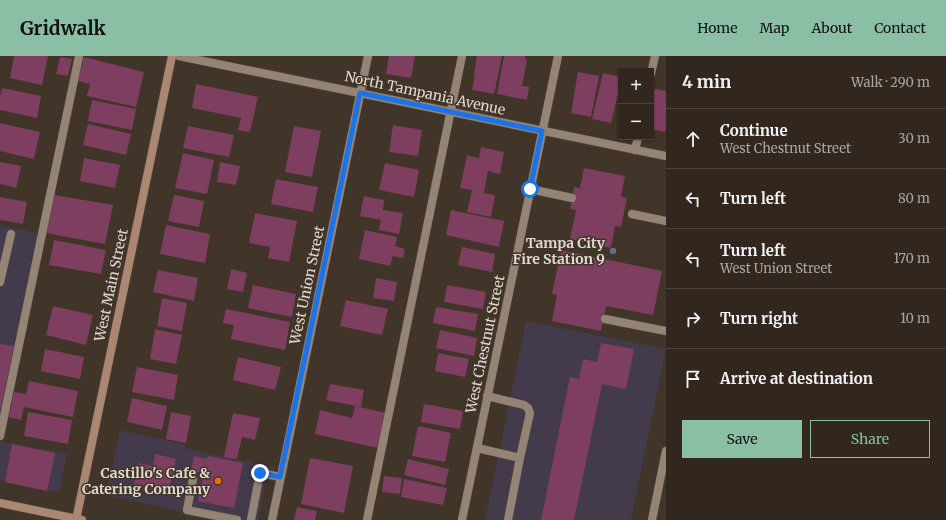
<!DOCTYPE html>
<meta charset="utf-8">
<style>
:root{--surface:#31271e;--page:#3d332b;--text:#f1f3f6;--muted:#a8a5a4;--line:#4c443c;--accent:#8abfa5}
body{margin:0;font-family:Merriweather,serif;background:var(--page);color:var(--text)}
.controls{position:absolute;right:12px;top:12px;display:grid;overflow:hidden;border-radius:0px;box-shadow:0 1px 3px #0004}
.controls button{width:36px;height:36px;display:grid;place-items:center;padding:0;border:0;border-bottom:1px solid var(--line);background:var(--surface);color:var(--text);font:20px sans-serif}
.stop{position:absolute;width:12px;height:12px;margin:-9px;border:3px solid #1a73e8;border-radius:50%;background:#fff}
.stop.end{background:#1a73e8;border-color:#fff;box-shadow:0 1px 4px #0008}
.list{margin:0;padding:0;list-style:none}
h2{display:flex;justify-content:space-between;align-items:center;height:52px;margin:0;padding:0 16px;font-size:17px}
h2 small{font-size:13px;font-weight:400;color:var(--muted)}
.list li{display:grid;grid-template-columns:26px 1fr auto;gap:12px;align-items:center;box-sizing:border-box;height:60px;padding:0 16px;border-top:1px solid var(--line)}
.list b{display:block;font-size:15px;white-space:nowrap}
.list p{margin:0;font-size:13px;white-space:nowrap;color:var(--muted)}
.list em{font-size:13px;font-style:normal;color:var(--muted)}
.actions{display:flex;gap:8px;padding:12px 16px}
.actions a{flex:1;padding:9px 0;border:1px solid var(--accent);border-radius:0px;text-align:center;font-size:14px;color:var(--accent)}
.actions .main{background:var(--accent);color:#111}
.icon{flex:none;width:22px;height:22px;fill:none;stroke:currentColor;stroke-width:2;stroke-linecap:round;stroke-linejoin:round}
.map{position:relative;flex:none;width:666px;height:464px;overflow:hidden}
header{display:flex;align-items:center;gap:24px;box-sizing:border-box;height:56px;padding:0 20px;background:var(--accent);color:#111}
header strong{font-size:19px}
nav{display:flex;gap:22px;margin-inline-start:auto;font-size:14px}
main{display:flex}
aside{flex:1;background:var(--surface)}
.map>svg:first-child{display:block}
</style>
<header>
<strong>Gridwalk</strong>
<nav><a>Home</a><a>Map</a><a>About</a><a>Contact</a></nav>
</header>
<main>
<div class="map">
<svg width="666" height="464" viewBox="0 0 666 464">
<rect width="100%" height="100%" fill="#413428"/>
<path fill="#433b4b" d="M 0,169 L 38,177 L 0,359 Z
M 526,265 L 666,293 L 631,464 L 485,464 Z
M 120,374 L 186,389 L 185,392 L 276,412 L 266,425 L 258,464 L 220,464 L 106,439 Z
M 0,385 L 67,398 L 59,436 L 0,424 Z"/>
<path fill="#7e3e5f" d="M 14,0 L 48,0 L 42,29 L 10,22 Z
M 389,0 L 415,0 L 411,22 L 386,18 Z
M 477,0 L 502,0 L 494,38 L 472,34 L 475,19 L 474,19 Z
M 504,0 L 525,0 L 525,3 L 527,4 L 522,30 L 529,31 L 527,44 L 497,38 Z
M 60,1 L 72,3 L 68,20 L 56,18 Z
M 84,1 L 144,16 L 136,51 L 87,40 L 90,28 L 78,25 Z
M 578,16 L 599,20 L 591,61 L 571,57 Z
M 603,17 L 621,21 L 621,26 L 611,67 L 592,63 Z
M 196,28 L 258,41 L 250,76 L 238,74 L 241,62 L 192,52 Z
M 2,32 L 41,40 L 37,62 L 0,54 L 0,40 Z
M 654,33 L 666,35 L 666,72 L 665,76 L 651,73 L 651,50 Z
M 92,44 L 136,53 L 132,74 L 88,65 Z
M 0,67 L 40,76 L 34,103 L 0,95 Z
M 88,68 L 131,78 L 126,99 L 83,89 Z
M 393,69 L 422,74 L 418,100 L 389,96 Z
M 188,70 L 234,79 L 229,101 L 183,92 Z
M 294,70 L 321,75 L 312,121 L 285,116 Z
M 481,91 L 504,96 L 500,118 L 488,115 L 484,137 L 495,139 L 491,161 L 467,156 L 472,134 L 460,132 L 467,99 L 479,102 Z
M 183,97 L 214,104 L 207,138 L 175,132 Z
M 84,102 L 120,109 L 115,132 L 80,125 Z
M 0,106 L 21,110 L 16,132 L 0,128 Z
M 220,106 L 240,110 L 236,129 L 217,126 Z
M 385,107 L 419,114 L 414,141 L 379,134 Z
M 584,112 L 625,120 L 621,140 L 627,142 L 621,171 L 615,170 L 611,192 L 570,183 L 576,154 L 570,153 L 574,131 L 580,132 Z
M 276,123 L 318,131 L 313,156 L 271,148 Z
M 54,139 L 113,149 L 105,188 L 46,177 Z
M 174,139 L 204,145 L 199,171 L 168,165 Z
M 364,140 L 384,144 L 383,154 L 403,157 L 399,178 L 379,174 L 381,164 L 360,160 Z
M 0,141 L 27,146 L 23,168 L 0,164 Z
M 451,154 L 504,165 L 499,191 L 446,179 Z
M 255,157 L 297,165 L 289,206 L 268,202 L 270,191 L 249,187 Z
M 166,169 L 210,178 L 205,207 L 160,198 Z
M 365,174 L 397,181 L 395,190 L 405,193 L 403,202 L 393,200 L 390,210 L 359,203 Z
M 54,184 L 106,194 L 101,218 L 49,209 Z
M 462,191 L 495,198 L 492,216 L 458,209 Z
M 561,194 L 662,215 L 653,259 L 606,250 L 601,275 L 552,265 L 557,239 L 552,238 Z
M 231,213 L 247,217 L 243,236 L 227,233 Z
M 158,214 L 198,222 L 194,245 L 153,236 Z
M 376,222 L 397,226 L 394,245 L 373,242 Z
M 253,229 L 296,238 L 292,261 L 248,252 Z
M 447,229 L 486,236 L 483,253 L 444,246 Z
M 162,242 L 187,247 L 182,275 L 157,270 Z
M 346,244 L 388,253 L 382,279 L 340,270 Z
M 53,250 L 93,259 L 86,289 L 46,279 Z
M 436,251 L 478,258 L 475,275 L 433,267 Z
M 226,253 L 290,266 L 285,294 L 231,283 L 234,269 L 223,267 Z
M 155,273 L 182,279 L 176,308 L 150,303 Z
M 440,274 L 477,282 L 474,300 L 436,292 Z
M 601,287 L 634,293 L 626,333 L 602,328 L 574,464 L 541,464 L 570,321 L 579,323 L 583,303 L 597,306 Z
M 0,288 L 14,290 L 1,352 L 0,352 Z
M 45,293 L 84,301 L 80,323 L 41,315 Z
M 438,297 L 469,303 L 465,321 L 435,315 Z
M 238,301 L 281,311 L 275,334 L 233,324 Z
M 137,311 L 178,319 L 174,344 L 132,336 Z
M 29,325 L 78,335 L 73,361 L 24,351 L 21,364 L 9,361 L 14,336 L 26,338 Z
M 330,328 L 364,334 L 361,351 L 326,344 Z
M 132,342 L 167,350 L 162,374 L 127,366 Z
M 424,348 L 463,355 L 460,373 L 421,366 Z
M 355,350 L 386,357 L 378,392 L 315,378 L 320,354 L 352,362 Z
M 28,356 L 72,364 L 68,388 L 24,380 Z
M 171,356 L 191,360 L 186,387 L 166,383 Z
M 233,357 L 260,362 L 255,384 L 242,381 L 237,403 L 224,401 Z
M 418,370 L 451,377 L 445,406 L 412,400 Z
M 12,388 L 55,397 L 47,435 L 5,426 Z
M 155,398 L 176,403 L 169,435 L 134,428 L 139,407 L 153,410 Z
M 194,400 L 207,403 L 208,400 L 243,407 L 234,452 L 198,445 L 204,417 L 191,415 Z
M 310,402 L 353,410 L 344,457 L 301,448 Z
M 408,403 L 449,413 L 445,429 L 404,419 Z
M 384,420 L 402,422 L 400,438 L 382,436 Z
M 404,423 L 447,432 L 443,449 L 401,441 Z
M 297,451 L 317,455 L 315,464 L 294,464 Z"/>
<g fill="none" stroke-linecap="round" stroke-linejoin="round">
<g stroke="#5c5146" stroke-width="9">
<path id="lane" d="M 651,18 L 655,0
M 635,94 L 638,81
M 530,133 L 572,142
M 632,158 L 666,165
M 0,226 L 11,178
M 605,263 L 666,275
M 487,340 L 524,349 L 528,352 L 530,357 L 520,402
M 0,380 L 79,0
M 477,392 L 520,402 L 508,464
M 193,423 L 187,454 L 237,464
M 251,464 L 260,417 L 280,421
M 367,464 L 462,0"/>
</g>
<g stroke="#5c5146" stroke-width="9">
<path id="street" d="M 179,0 L 666,100
M 272,464 L 368,0
M 462,464 L 558,0
M 652,464 L 666,395"/>
</g>
<g stroke="#5c5146" stroke-width="9">
<path id="secondary" d="M 0,447 L 82,464
M 76,464 L 172,0"/>
</g>
<use href="#lane" stroke="#948476" stroke-width="8"/>
<use href="#street" stroke="#948476" stroke-width="8"/>
<use href="#secondary" stroke="#aa8771" stroke-width="8"/>
</g>
<g fill="none" stroke-linecap="round" stroke-linejoin="round">
<path stroke="#1a73e8" stroke-width="5" d="M 260,417 L 280,421 L 360,37 L 542,75 L 530,133"/>
</g>
<circle fill="#5c6f8a" stroke="#413428" stroke-width="1.5" cx="613" cy="195" r="4"/>
<circle fill="#e8710a" stroke="#413428" stroke-width="1.5" cx="218" cy="425" r="4"/>
<g text-anchor="middle" stroke-width="3" stroke-linejoin="round" paint-order="stroke">
<g font-size="14" fill="#e0d8d0" stroke="#413428">
<text transform="translate(425 37) rotate(12)" y="5">North Tampania Avenue</text>
<text transform="translate(111 229) rotate(-78)" y="5">West Main Street</text>
<text transform="translate(307 229) rotate(-78)" y="5">West Union Street</text>
<text transform="translate(485 288) rotate(-78)" y="5">West Chestnut Street</text>
</g>
<g font-size="14" font-weight="bold" fill="#e0d8d0" stroke="#413428" text-anchor="end">
<text x="605" y="192">Tampa City<tspan x="605" dy="16">Fire Station 9</tspan></text>
<text x="210" y="422">Castillo's Cafe &amp;<tspan x="210" dy="16">Catering Company</tspan></text>
</g>
</g>
</svg>
<div class="controls">
<button>+</button>
<button>−</button>
</div>
<div class="stop" style="left:530px;top:133px"></div>
<div class="stop end" style="left:260px;top:417px"></div>
</div>
<aside>
<h2>4 min<small>Walk · 290 m</small></h2>
<ul class="list">
<li><svg class="icon" aria-label="ahead" viewBox="0 0 24 24"><path d="M12 20V5M6 11l6-6 6 6"/></svg><div><b>Continue</b><p>West Chestnut Street</p></div><em>30 m</em></li>
<li><svg class="icon" aria-label="left" viewBox="0 0 24 24"><path d="M17 20v-9H6M10 6l-5 5 5 5"/></svg><div><b>Turn left</b></div><em>80 m</em></li>
<li><svg class="icon" aria-label="left" viewBox="0 0 24 24"><path d="M17 20v-9H6M10 6l-5 5 5 5"/></svg><div><b>Turn left</b><p>West Union Street</p></div><em>170 m</em></li>
<li><svg class="icon" aria-label="right" viewBox="0 0 24 24"><path d="M7 20v-9h11M14 6l5 5-5 5"/></svg><div><b>Turn right</b></div><em>10 m</em></li>
<li><svg class="icon" aria-label="arrive" viewBox="0 0 24 24"><path d="M6 21V4h12l-3 4 3 4H6"/></svg><div><b>Arrive at destination</b></div></li>
</ul>
<div class="actions"><a class="main">Save</a><a>Share</a></div>
</aside>
</main>
